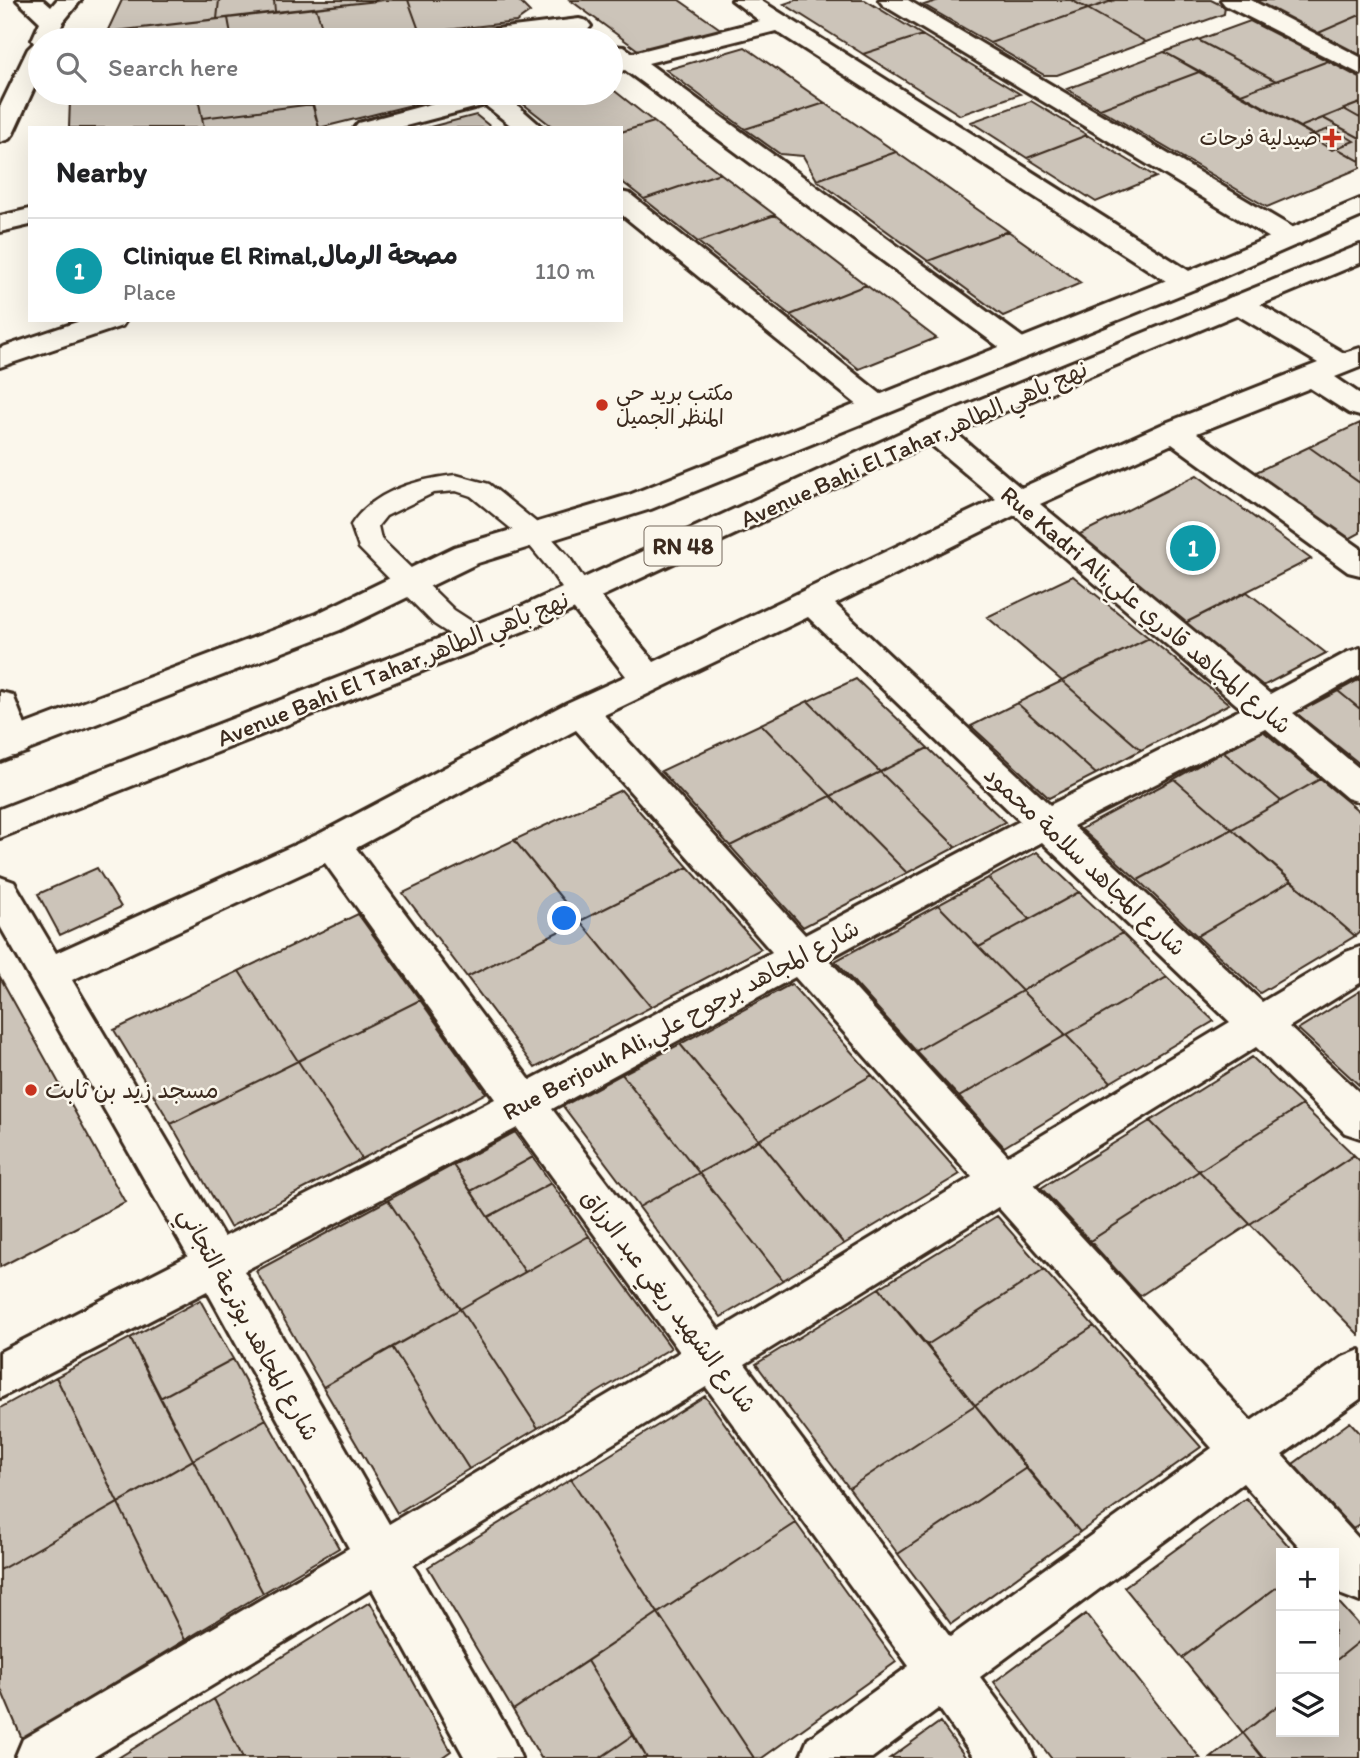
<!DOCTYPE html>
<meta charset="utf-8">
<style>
:root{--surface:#fff;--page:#f2f2f2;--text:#202124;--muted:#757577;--line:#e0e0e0;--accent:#b45309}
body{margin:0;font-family:Itim,"Playpen Sans Arabic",sans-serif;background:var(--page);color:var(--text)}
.controls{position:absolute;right:21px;bottom:21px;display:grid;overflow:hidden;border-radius:0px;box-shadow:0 7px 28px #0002}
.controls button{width:63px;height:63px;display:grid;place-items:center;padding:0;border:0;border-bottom:2px solid var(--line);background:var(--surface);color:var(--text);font:35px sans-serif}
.you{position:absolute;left:565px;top:919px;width:24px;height:24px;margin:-18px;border:5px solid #fff;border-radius:50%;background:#1a73e8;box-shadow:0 0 0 10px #1a73e833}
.badge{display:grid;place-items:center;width:46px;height:46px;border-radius:50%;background:var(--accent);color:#fff;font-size:23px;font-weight:700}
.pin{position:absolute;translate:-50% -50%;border:4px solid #fff;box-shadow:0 2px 7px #0006}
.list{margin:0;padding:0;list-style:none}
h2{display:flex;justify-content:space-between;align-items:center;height:91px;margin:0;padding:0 28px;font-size:30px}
h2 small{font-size:23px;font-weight:400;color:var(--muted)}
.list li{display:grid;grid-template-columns:46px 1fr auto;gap:21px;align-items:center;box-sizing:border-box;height:105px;padding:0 28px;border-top:2px solid var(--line)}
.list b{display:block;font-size:26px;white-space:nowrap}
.list p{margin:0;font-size:23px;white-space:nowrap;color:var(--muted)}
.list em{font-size:23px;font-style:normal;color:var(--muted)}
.icon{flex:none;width:38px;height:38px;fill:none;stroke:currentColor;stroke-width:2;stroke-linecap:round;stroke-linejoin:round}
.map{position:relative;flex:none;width:1360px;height:1758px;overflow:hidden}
.search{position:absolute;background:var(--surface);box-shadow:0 7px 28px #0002;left:28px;top:28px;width:595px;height:77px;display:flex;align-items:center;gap:18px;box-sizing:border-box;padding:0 24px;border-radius:38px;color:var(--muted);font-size:26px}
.panel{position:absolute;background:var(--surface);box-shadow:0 7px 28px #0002;left:28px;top:126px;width:595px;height:196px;border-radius:0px}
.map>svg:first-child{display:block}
</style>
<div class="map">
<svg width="1360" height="1758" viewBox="0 0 1360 1758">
<rect width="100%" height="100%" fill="#fbf7ec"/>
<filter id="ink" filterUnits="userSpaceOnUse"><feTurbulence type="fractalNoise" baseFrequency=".0143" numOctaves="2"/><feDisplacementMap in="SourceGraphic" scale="14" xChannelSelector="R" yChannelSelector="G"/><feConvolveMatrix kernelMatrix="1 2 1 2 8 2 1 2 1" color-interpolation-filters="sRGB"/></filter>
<g filter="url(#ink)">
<path fill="#ccc4b9" stroke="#3b2a1e" stroke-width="2" d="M 122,0 L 219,0 L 217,19 L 107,32 Z
M 219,0 L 274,0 L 275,12 L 217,19 Z
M 274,0 L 377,0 L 377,1 L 275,12 Z
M 384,0 L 408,0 L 421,36 L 390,40 L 326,40 L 316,8 Z
M 408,0 L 518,0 L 530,12 L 516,22 L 420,33 Z
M 570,0 L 679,0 L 722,30 L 642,53 Z
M 796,0 L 865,0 L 922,35 L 863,54 L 784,4 Z
M 939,0 L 1071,0 L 1088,9 L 990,43 L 924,5 Z
M 1071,0 L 1115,0 L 1088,9 Z
M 1115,0 L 1211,0 L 1225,7 L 1224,14 L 1146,42 L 1088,9 Z
M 1251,0 L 1360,0 L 1360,15 L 1316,34 Z
M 316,8 L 326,40 L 232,40 L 228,18 Z
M 1088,9 L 1146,42 L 1057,75 L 1044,75 L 990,43 Z
M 1360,15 L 1360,57 L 1316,34 Z
M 228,18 L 232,40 L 104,40 L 107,32 Z
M 1250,21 L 1328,61 L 1276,81 L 1198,40 Z
M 922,35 L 1020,94 L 960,115 L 863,54 Z
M 1198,40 L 1276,81 L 1241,94 L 1164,52 Z
M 745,47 L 825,103 L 745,129 L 666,70 Z
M 1164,52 L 1199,72 L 1100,109 L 1067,89 Z
M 1328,61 L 1360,78 L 1360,103 L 1300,127 L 1241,94 Z
M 1199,72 L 1360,161 L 1360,168 L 1267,207 L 1100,109 Z
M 611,88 L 654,122 L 621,132 L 621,128 L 554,128 L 522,103 L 562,93 L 611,93 Z
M 122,93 L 197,93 L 204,128 L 69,128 L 70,100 Z
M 197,93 L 310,93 L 313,104 L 202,118 Z
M 309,93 L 455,93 L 456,94 L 319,128 Z
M 1031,101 L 1087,135 L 1027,158 L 971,122 Z
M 825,103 L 896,152 L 817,180 L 803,156 L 780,154 L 745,129 Z
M 1360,103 L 1360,118 L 1344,109 Z
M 313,104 L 319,128 L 204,128 L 202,118 Z
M 1344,109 L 1360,118 L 1360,138 L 1323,118 Z
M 476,115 L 492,128 L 426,128 Z
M 1323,118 L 1360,138 L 1360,161 L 1300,127 Z
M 654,122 L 720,173 L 644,199 L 621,181 L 621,132 Z
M 1332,128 L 1354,141 L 1332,150 L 1309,136 Z
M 1087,135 L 1156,177 L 1096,202 L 1027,158 Z
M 896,152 L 1008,231 L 928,261 L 817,180 Z
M 720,173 L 775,215 L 698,242 L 644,199 Z
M 775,215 L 866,285 L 790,315 L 698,242 Z
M 1008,231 L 1081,283 L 1003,316 L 928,261 Z
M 866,285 L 936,338 L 859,369 L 790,315 Z
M 1360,423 L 1360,483 L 1309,447 Z
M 1309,447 L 1360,483 L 1360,533 L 1347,540 L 1254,473 Z
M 1197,475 L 1311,559 L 1185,623 L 1076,536 Z
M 1073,576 L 1149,638 L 1062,681 L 987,617 Z
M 1247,592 L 1326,653 L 1263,686 L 1185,623 Z
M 1149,638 L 1229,704 L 1141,750 L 1062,681 Z
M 856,679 L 928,748 L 880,772 L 808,701 Z
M 1360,679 L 1360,709 L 1338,691 Z
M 1062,681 L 1141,750 L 1096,774 L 1017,703 Z
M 1338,691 L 1360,709 L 1360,764 L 1296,713 Z
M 808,701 L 880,772 L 831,796 L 761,724 Z
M 1017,703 L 1096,774 L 1049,798 L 971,726 Z
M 761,724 L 831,796 L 730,846 L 661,771 Z
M 1263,731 L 1320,779 L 1281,801 L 1223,752 Z
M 928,748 L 1005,822 L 956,847 L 880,772 Z
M 1223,752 L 1281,801 L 1232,829 L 1174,779 Z
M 880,772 L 956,847 L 907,873 L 831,796 Z
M 1174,779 L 1232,829 L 1138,880 L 1081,829 Z
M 1320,779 L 1360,812 L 1360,932 L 1355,936 L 1232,829 Z
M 621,790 L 688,867 L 580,921 L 514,840 Z
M 831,796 L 907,873 L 803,927 L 730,846 Z
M 1232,829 L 1291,881 L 1197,936 L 1138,880 Z
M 514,840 L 580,921 L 467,977 L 403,893 Z
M 1037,852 L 1079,892 L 1030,919 L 988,878 Z
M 688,867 L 761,949 L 651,1007 L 580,921 Z
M 97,868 L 121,907 L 60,935 L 38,894 Z
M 97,868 L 121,907 L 60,935 L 38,894 Z
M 988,878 L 1030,919 L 979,947 L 938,905 Z
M 1291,881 L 1355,936 L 1260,993 L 1197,936 Z
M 1079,892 L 1122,933 L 1022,991 L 979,947 Z
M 938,905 L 1022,991 L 916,1051 L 835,961 Z
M 358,914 L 420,1000 L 298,1061 L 239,971 Z
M 580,921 L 651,1007 L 535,1068 L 467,977 Z
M 1122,933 L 1167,977 L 1066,1035 L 1022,991 Z
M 239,971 L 298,1061 L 171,1124 L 114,1030 Z
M 0,977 L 125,1202 L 0,1267 Z
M 1167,977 L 1214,1021 L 1111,1082 L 1066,1035 Z
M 791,984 L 872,1075 L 759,1140 L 680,1044 Z
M 1022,991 L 1066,1035 L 959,1097 L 916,1051 Z
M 1360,991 L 1360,1086 L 1298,1029 Z
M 420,1000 L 486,1093 L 362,1159 L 298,1061 Z
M 1066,1035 L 1111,1082 L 1004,1147 L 959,1097 Z
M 680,1044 L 759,1140 L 699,1173 L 622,1074 Z
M 1252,1057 L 1302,1105 L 1199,1171 L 1150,1121 Z
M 298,1061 L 362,1159 L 230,1227 L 171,1124 Z
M 622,1074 L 699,1173 L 639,1207 L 563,1106 Z
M 872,1075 L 960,1174 L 844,1244 L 759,1140 Z
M 1302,1105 L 1354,1155 L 1250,1224 L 1199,1171 Z
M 1150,1121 L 1199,1171 L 1090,1241 L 1041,1188 Z
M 515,1132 L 533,1157 L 471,1191 L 453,1165 Z
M 759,1140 L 844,1244 L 783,1280 L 699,1173 Z
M 1354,1155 L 1360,1161 L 1359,1335 L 1250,1224 Z
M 533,1157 L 551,1183 L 488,1217 L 471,1191 Z
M 453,1165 L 525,1272 L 460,1309 L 388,1200 Z
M 1199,1171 L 1250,1224 L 1140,1296 L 1090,1241 Z
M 699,1173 L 783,1280 L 721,1317 L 639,1207 Z
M 551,1183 L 589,1236 L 525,1272 L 488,1217 Z
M 388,1200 L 460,1309 L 323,1387 L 256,1271 Z
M 997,1216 L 1044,1270 L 927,1345 L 879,1288 Z
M 589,1236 L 671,1348 L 538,1428 L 460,1309 Z
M 1044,1270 L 1094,1326 L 975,1405 L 927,1345 Z
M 879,1288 L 975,1405 L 849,1488 L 756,1364 Z
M 200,1300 L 233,1359 L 160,1398 L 130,1338 Z
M 460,1309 L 538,1428 L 469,1469 L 392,1347 Z
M 1094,1326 L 1201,1447 L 1080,1532 L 975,1405 Z
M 130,1338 L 193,1460 L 118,1503 L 56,1377 Z
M 392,1347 L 469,1469 L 397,1513 L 323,1387 Z
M 233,1359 L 266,1419 L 193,1460 L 160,1398 Z
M 56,1377 L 118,1503 L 0,1570 L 0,1408 Z
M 705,1396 L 796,1523 L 658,1613 L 571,1479 Z
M 975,1405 L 1026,1468 L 898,1554 L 849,1488 Z
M 266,1419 L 339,1548 L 263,1593 L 193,1460 Z
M 1350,1422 L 1360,1433 L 1360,1524 L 1353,1529 L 1293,1464 Z
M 193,1460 L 263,1593 L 185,1640 L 118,1503 Z
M 1026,1468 L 1080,1532 L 951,1624 L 898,1554 Z
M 571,1479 L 658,1613 L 513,1710 L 428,1567 Z
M 1246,1498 L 1295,1553 L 1281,1553 L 1281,1584 L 1182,1658 L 1124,1587 Z
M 118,1503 L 185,1640 L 22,1739 L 0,1687 L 0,1570 Z
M 796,1523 L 896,1662 L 762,1758 L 754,1758 L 658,1613 Z
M 1281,1584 L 1281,1703 L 1243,1733 L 1182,1658 Z
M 1334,1597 L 1360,1626 L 1360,1641 L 1334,1662 Z
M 370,1602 L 451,1751 L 441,1758 L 243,1758 L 214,1699 Z
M 658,1613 L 754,1758 L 647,1758 L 587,1661 Z
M 1086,1614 L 1200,1758 L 1051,1758 L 994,1682 Z
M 1360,1641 L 1360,1758 L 1263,1758 L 1243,1733 L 1281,1703 L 1281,1732 L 1334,1732 L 1334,1662 Z
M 587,1661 L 634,1735 L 600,1758 L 541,1758 L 513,1710 Z
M 214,1699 L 243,1758 L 118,1758 Z
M 940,1722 L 966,1758 L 890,1758 Z
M 1243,1733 L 1263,1758 L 1211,1758 Z
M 634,1735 L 647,1758 L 600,1758 Z"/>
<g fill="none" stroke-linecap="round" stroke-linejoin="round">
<g stroke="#3b2a1e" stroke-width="5">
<path id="lane" d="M 456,475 L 489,484 L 542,527 L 569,557 L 594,594 L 590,600 L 580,603 L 570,600 L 549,569 L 524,539 L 471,496 L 456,491 L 433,493 L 386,516 L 378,526 L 381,539 L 454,610 L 485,630 L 489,637 L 485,644 L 475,646 L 465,644 L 434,624 L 359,548 L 351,525 C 373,491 418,479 456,475 Z"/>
</g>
<g stroke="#3b2a1e" stroke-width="6">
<path id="street" d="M 17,0 L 43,0 L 51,7 L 57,0 L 81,0 L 63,22 L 56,40 L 40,40 L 40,75 L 13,134 L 9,139 L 0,142 L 0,107 L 28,49 L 34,43 L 32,40 L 40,22 Z
M 732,0 L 760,0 L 1197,276 L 1201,282 L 1197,288 L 1187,290 L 1177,288 L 776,31 L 648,63 L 1030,343 L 1035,349 L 1030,355 L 1020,358 L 1010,355 L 625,70 L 611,73 L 611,46 L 624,47 L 633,53 L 760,21 Z
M 879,0 L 908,0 L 1300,232 L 1304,238 L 1300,244 L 1290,246 L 1280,244 L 883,5 Z
M 1221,0 L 1251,0 L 1360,57 L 1360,74 L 1225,5 Z
M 579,19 L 587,21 L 591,26 L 587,31 L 520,40 L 450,40 L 453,35 L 462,33 Z
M 472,93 L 512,93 L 509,98 L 543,128 L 514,128 L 485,105 L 398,128 L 354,128 L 358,123 Z
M 621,192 L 630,194 L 887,399 L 891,405 L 887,411 L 876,414 L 865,411 L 621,214 Z
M 30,209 L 30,225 L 0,232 L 0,216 Z
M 1239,295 L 1249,298 L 1344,353 L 1360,348 L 1360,367 L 1335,377 L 1360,394 L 1360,416 L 1349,413 L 1310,388 L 1197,433 L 1360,548 L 1360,575 L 1348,572 L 1172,444 L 1040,504 L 1270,694 L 1348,652 L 1360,648 L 1360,675 L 1293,713 L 1360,769 L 1360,802 L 1347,798 L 1265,728 L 1073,826 L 1262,1002 L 1346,952 L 1360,947 L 1360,983 L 1289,1027 L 1360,1093 L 1360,1138 L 1345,1133 L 1256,1047 L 1034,1185 L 1251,1421 L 1343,1357 L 1360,1350 L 1360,1399 L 1282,1455 L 1360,1540 L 1360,1602 L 1342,1595 L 1334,1585 L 1334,1553 L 1305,1553 L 1243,1483 L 980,1677 L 1026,1739 L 1034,1758 L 974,1758 L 939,1708 L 872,1758 L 800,1758 L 808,1739 L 909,1666 L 706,1387 L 413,1565 L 513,1739 L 521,1758 L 465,1758 L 372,1589 L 92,1758 L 15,1758 L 23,1739 L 349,1548 L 207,1291 L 0,1398 L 0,1352 L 188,1256 L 0,926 L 0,877 L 14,882 L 56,953 L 319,834 L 567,703 L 626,676 L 568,602 L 563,594 L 568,586 L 580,583 L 592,586 L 654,662 L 996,499 L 922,437 L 918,430 L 922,423 L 933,421 L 944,423 L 1021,488 L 1163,424 L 1318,363 L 1229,310 L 1225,304 L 1229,298 ZM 1015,515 L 1242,709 L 1050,805 L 835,604 ZM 808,617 L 1020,821 L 805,935 L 604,715 ZM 576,730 L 772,952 L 530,1080 L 356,848 ZM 1042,842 L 1230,1022 L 1008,1156 L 828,959 ZM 325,863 L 495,1099 L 224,1237 L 72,980 ZM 795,977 L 972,1177 L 719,1330 L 552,1109 ZM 517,1128 L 680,1352 L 389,1524 L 244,1271 ZM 998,1207 L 1212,1448 L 950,1637 L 745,1364 Z
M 83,320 L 126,320 L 122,326 L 0,367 L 0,348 Z
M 0,692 L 13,695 L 32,743 L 27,752 L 14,756 L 0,750 Z"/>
</g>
<g stroke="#3b2a1e" stroke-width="6">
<path id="primary" d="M 1360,199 L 1360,217 L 1197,288 L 651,509 L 478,563 L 340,630 L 0,761 L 0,734 L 316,614 L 454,547 L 629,495 L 1177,276 Z
M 1360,245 L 1360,263 L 944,437 L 549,621 L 0,838 L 0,809 L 525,605 L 922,423 Z"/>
</g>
<use href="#lane" fill="#fbf7ec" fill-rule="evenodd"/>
<use href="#street" fill="#fbf7ec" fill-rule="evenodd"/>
<use href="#primary" fill="#fbf7ec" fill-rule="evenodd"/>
</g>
</g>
<g fill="#c8321e" stroke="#fbf7ec" stroke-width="2.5">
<path d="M1328.5 127.5h7v7h7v7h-7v7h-7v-7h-7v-7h7z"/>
<circle cx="602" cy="405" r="7"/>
<circle cx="31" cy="1090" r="7"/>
</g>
<g text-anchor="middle" stroke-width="5" stroke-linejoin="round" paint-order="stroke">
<g font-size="21" fill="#3b2a1e" stroke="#fbf7ec" text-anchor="end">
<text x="1318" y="145">صيدلية فرحات</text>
<text x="616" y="400" text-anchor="start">مكتب بريد حي<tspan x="616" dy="24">المنظر الجميل</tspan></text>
</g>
<rect fill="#fbf7ec" stroke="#75685c" stroke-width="2" x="644.5" y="526.5" width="77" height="39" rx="5"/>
<g font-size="23" font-weight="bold" fill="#3b2a1e">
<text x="683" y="554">RN 48</text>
</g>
<g font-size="24" fill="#3b2a1e" stroke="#fbf7ec">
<text transform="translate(914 444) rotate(-24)" y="8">Avenue Bahi El Tahar,نهج باهي الطاهر</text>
<text transform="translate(1146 610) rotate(40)" y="8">Rue Kadri Ali,شارع المجاهد قادري علي</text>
<text transform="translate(393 669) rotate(-22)" y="8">Avenue Bahi El Tahar,نهج باهي الطاهر</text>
<text transform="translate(1085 861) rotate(43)" y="8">شارع المجاهد سلامة محمود</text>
<text transform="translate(681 1020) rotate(-28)" y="8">Rue Berjouh Ali,شارع المجاهد برجوح علي</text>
<text transform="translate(669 1301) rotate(53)" y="8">شارع الشهيد ريغي عبد الرزاق</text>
<text transform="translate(249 1324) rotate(61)" y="8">شارع المجاهد بوترعة التجاني</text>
</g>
<g font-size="24" fill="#3b2a1e" stroke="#fbf7ec" text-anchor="start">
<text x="45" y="1098">مسجد زيد بن ثابت</text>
</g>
</g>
</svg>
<div class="controls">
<button>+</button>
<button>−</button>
<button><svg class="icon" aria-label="layers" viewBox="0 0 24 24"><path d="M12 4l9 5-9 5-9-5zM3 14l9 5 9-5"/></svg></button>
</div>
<div class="you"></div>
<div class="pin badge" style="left:1193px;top:548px;background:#0f9aa8">1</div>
<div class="search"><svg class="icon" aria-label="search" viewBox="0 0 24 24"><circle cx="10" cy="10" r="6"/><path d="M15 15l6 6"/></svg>Search here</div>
<section class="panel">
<h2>Nearby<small></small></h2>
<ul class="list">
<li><span class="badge" style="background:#0f9aa8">1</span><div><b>Clinique El Rimal,مصحة الرمال</b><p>Place</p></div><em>110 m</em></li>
</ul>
</section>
</div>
